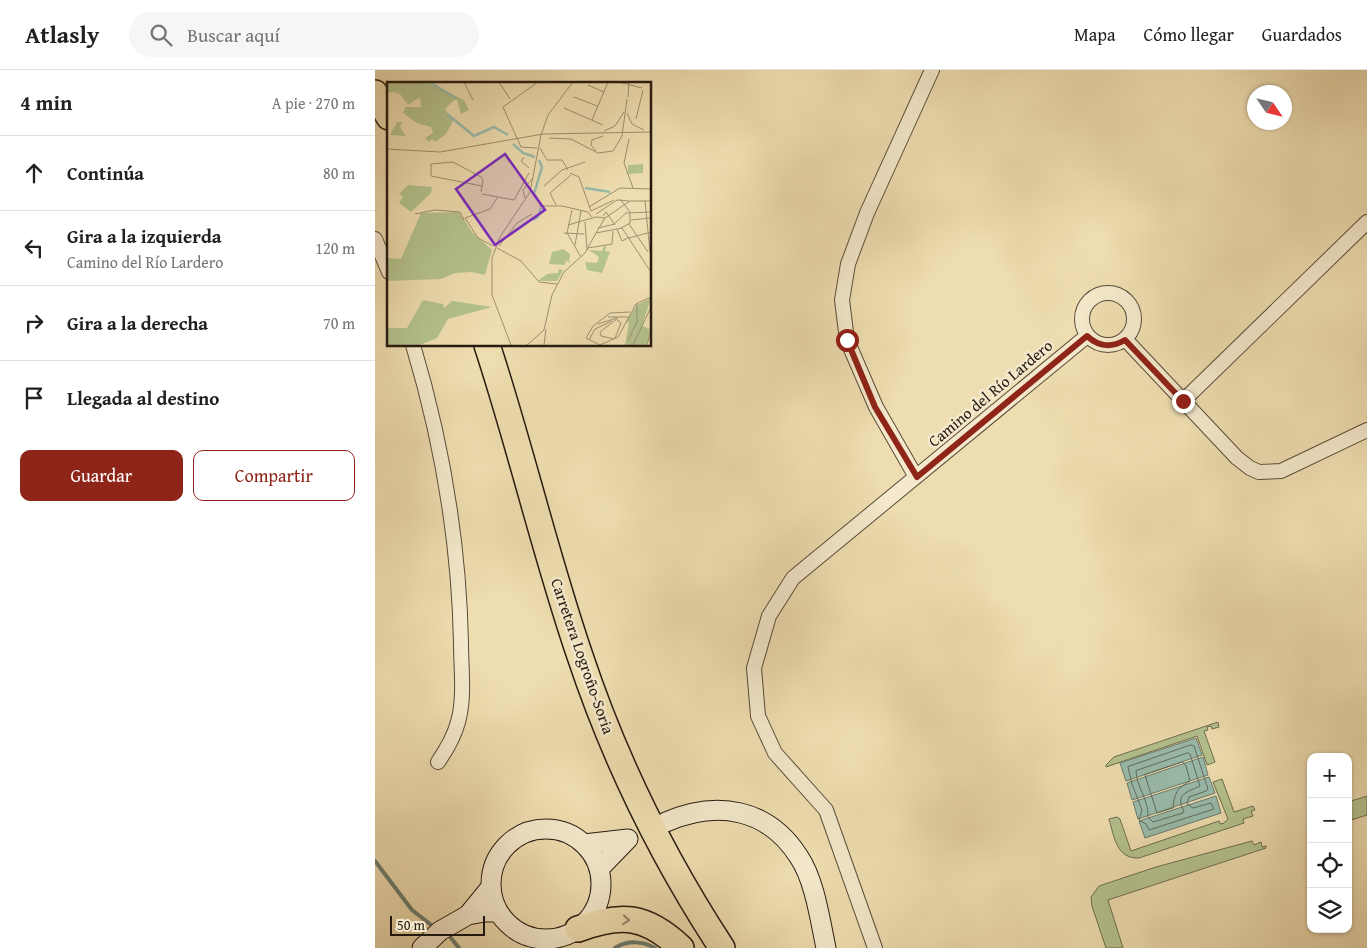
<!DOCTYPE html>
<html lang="es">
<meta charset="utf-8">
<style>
:root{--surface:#fff;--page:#f6f6f6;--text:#202124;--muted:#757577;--line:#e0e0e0;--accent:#8f2418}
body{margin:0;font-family:"Gentium Book Plus",serif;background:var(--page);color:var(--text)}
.controls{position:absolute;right:15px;bottom:15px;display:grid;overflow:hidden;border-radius:10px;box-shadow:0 1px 4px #0004}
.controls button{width:45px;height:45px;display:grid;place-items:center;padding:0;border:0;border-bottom:1px solid var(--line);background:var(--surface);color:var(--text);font:25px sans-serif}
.compass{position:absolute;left:872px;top:15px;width:45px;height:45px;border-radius:50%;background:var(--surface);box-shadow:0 1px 4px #0004;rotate:125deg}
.scale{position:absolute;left:15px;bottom:12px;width:95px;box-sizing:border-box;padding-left:5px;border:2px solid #271b10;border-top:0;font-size:14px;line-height:18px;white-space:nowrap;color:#271b10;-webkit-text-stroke:4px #f4e9cc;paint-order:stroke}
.stop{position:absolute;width:15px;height:15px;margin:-11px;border:4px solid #8f2418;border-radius:50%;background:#fff}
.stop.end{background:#8f2418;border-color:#fff;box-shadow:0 1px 5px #0008}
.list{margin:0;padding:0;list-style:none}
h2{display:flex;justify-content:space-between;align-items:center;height:65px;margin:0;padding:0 20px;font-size:21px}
h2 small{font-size:16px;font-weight:400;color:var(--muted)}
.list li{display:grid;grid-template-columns:32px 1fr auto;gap:15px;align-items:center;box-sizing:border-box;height:75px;padding:0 20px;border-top:1px solid var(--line)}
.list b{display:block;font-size:19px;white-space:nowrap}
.list p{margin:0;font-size:16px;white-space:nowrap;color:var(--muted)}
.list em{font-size:16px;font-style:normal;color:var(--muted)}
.actions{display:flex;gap:10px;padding:15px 20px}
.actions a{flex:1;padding:11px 0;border:1px solid var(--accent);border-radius:10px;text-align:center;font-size:18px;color:var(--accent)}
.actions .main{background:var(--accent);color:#fff}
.icon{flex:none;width:28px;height:28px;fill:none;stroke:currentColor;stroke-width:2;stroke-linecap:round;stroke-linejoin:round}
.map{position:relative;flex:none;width:992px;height:878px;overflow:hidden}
header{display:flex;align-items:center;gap:30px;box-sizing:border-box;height:70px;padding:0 25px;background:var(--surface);border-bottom:1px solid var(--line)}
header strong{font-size:24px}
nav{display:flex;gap:28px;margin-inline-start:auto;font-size:18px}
.search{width:350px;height:45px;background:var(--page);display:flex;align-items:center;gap:12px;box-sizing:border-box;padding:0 18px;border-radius:28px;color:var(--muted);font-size:19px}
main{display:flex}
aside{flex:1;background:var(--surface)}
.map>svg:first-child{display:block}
</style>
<header>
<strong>Atlasly</strong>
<div class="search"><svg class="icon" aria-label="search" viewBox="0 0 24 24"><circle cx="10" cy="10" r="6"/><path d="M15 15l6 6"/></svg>Buscar aquí</div>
<nav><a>Mapa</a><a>Cómo llegar</a><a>Guardados</a></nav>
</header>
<main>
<aside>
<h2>4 min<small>A pie · 270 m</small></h2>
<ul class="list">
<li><svg class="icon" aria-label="ahead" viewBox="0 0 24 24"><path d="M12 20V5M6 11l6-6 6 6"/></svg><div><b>Continúa</b></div><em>80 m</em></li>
<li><svg class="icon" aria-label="left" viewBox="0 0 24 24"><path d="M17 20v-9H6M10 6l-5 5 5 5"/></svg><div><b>Gira a la izquierda</b><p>Camino del Río Lardero</p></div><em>120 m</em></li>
<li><svg class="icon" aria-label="right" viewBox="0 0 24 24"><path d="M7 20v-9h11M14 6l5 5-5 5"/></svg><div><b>Gira a la derecha</b></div><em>70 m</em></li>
<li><svg class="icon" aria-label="arrive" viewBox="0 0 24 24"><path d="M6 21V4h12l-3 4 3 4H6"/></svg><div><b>Llegada al destino</b></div></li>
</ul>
<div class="actions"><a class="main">Guardar</a><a>Compartir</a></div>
</aside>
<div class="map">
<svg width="992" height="878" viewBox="0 0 992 878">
<rect width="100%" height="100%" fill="#eeddb0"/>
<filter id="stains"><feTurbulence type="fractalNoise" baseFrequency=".004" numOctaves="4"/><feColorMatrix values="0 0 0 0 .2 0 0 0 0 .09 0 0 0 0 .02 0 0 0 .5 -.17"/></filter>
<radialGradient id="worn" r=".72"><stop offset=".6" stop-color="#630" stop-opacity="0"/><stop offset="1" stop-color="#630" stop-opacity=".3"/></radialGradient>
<path fill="#b4c28e" stroke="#6e6e4f" d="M 843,652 L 844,657 L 837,659 L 836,656 L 832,657 L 833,660 L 829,661 L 840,692 L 832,695 L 822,666 L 731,697 L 731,695 L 739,687 Z
M 847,709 L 859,742 L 878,736 L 880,740 L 876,741 L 878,746 L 868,749 L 869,753 L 764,788 C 741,789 739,766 734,749 L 742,747 L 745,749 L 756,781 L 844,751 L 845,754 L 849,753 L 853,749 L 838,712 Z
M 992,726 L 992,745 L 973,751 L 973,732 Z
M 877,771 L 879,775 L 886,772 L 887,777 L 891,776 L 891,778 L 733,830 L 748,878 L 731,878 L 717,836 L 716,827 L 724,816 L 781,797 Z"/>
<path fill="#99bcac" stroke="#6b7c6e" d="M 821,668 L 827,685 L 751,711 L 745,693 Z
M 828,687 L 833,705 L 757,730 L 752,713 Z
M 834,707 L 840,723 L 763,749 L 758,732 Z
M 841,726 L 846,743 L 770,768 L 764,751 Z"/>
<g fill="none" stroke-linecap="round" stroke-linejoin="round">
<path stroke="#606c5e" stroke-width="1" d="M 816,675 L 819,676 L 833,719 L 831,721 L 814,727 L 812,734 L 818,738 L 836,733 L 839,739 L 774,760 L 771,754 L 764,750 L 767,740 L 757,714 L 753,697 Z
M 813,683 L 815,684 L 825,716 C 813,722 799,724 809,741 L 808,743 L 778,752 L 773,747 C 774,730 761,716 761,701 Z
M 808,692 L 811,696 L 815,711 C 802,718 799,724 798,738 L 782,743 L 770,705 Z"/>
<path stroke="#6b7c6e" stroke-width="4" d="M 0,791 L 37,840 L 55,854
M 76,868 L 84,878
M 240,878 C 253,870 268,871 280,878"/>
<g stroke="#594c38" stroke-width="16">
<path id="street" d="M 0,169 L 14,202
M707 249a26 26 0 1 1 52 0a26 26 0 1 1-52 0Z
M 750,269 L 862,388 L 875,398 L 884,402 L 906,401 L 992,360
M 38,275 C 67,372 84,471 86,573 C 86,599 90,627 83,652 C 79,667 72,679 63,692
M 808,331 L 992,152
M 541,407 L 501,337 L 472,270 L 467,230 L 473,194 L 492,143 L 557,0
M 500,878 L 451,740 L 400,683 L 383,646 L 379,598 L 394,546 L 418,508 L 712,266"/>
</g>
<g stroke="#271b10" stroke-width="21">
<path id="secondary" d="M 291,752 C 342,730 393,738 424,787 C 440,811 445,850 451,878
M116 814a55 55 0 1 1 110 0a55 55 0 1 1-110 0Z
M 209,774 L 253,769 L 224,799
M 116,817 L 93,845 L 110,842 L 123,842
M 47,878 L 65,861 L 93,845"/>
</g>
<g stroke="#271b10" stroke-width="28">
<path id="highway" d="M 0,23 L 14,47
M 112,275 C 146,378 170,484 205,586 C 239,688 288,788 347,878
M 203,859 C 247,843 271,845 306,878"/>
</g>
<use href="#street" stroke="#f4e9cc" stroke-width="14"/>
<use href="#secondary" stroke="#f4e9cc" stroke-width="19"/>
<use href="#highway" stroke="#eeddb0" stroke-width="25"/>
</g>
<defs><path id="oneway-chevron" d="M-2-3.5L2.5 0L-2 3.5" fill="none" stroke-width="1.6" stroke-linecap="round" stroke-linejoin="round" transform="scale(1.25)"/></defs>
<use stroke="#948668" href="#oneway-chevron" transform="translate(251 850) rotate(5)"/>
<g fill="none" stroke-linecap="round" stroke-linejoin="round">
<path stroke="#8f2418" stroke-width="6" d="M 472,270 L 500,337 L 542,407 L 712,266 C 724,277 736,278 750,270 L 808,331"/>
</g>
<g text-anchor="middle" stroke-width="5" stroke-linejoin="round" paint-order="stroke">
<g font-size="16" fill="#271b10" stroke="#f4e9cc">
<text transform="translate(615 323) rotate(-40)" y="6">Camino del Río Lardero</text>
<text transform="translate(208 586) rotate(71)" y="6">Carretera Logroño-Soria</text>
</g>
</g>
<g transform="translate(12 12)">
<rect width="264" height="264" fill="#eeddb0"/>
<path d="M 0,0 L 38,0 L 77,18 L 82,28 L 74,32 L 70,18 L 67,18 L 58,27 L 63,36 L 67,37 L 59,52 L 48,60 L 45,57 L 42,60 L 38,56 L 46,51 L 44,45 L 30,41 L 16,31 L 18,25 L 34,25 L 33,15 L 21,23 L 13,12 L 7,11 L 13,9 L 0,11 ZM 10,40 L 15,40 L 13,45 L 19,54 L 3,53 ZM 256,82 L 256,91 L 241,92 L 241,83 ZM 21,103 L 45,105 L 44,111 L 24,130 L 12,121 L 16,115 L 12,112 ZM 72,130 L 85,150 L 105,168 L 98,193 L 85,190 L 68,191 L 54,197 L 0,199 L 0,176 L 14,177 L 34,131 ZM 217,164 L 220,164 L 218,169 L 223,170 L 215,191 L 200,188 L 198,180 L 210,181 L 212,175 L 202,168 L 215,169 ZM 176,167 L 183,172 L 182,181 L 179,178 L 178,183 L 162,182 L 165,170 ZM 172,187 L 176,188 L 170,199 L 151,199 L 160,192 L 171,191 ZM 264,216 L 255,244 L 263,247 L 260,263 L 238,263 L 242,241 L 239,240 L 250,223 ZM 36,218 L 56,222 L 57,226 L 65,219 L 105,225 L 61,237 L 50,256 L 33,263 L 0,263 L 0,246 L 20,246 Z" fill="#b4c28e"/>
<path fill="none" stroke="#99bcac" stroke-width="2.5" d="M 42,0 L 69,16M 60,32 L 87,54 L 107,45 L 121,53M 126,62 L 136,71 L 148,75M 198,106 L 223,110M 150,116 L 147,112 L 155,85 L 152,78M 146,138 L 151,135 L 154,126"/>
<path fill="none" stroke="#9e8f70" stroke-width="1" d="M 77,0 L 86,18M 112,0 L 123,17M 232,0 L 255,6M 201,3 L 217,10M 187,15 L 210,24M 241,15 L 242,0M 177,26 L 216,43M 240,31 L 245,42 L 257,48M 249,37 L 256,8M 205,38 L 221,0M 217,49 L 228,44 L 237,30M 162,56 L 184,57 L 211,71 L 226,69 L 235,54 L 240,17M 242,57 L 237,81 L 246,106M 150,66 L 134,65 L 116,25 L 151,0M 153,66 L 160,78 L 175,78 L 181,88M 0,67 L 53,70 L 156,52 L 264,50M 209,69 L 204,63 L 205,58 L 216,54M 137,75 L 134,79 L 142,86M 183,91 L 192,95 L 204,129M 157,104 L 175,88 L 198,80M 264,107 L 264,123M 94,110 L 96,99 L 96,98 L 94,95 L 66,80 L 44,82 L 44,94 L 95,104M 95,112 L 127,118 L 142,91M 138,116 L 136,108 L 145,97M 233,117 L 243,130M 258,119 L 263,170M 169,123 L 163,111 L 184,93M 152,124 L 175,124 L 201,130 L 205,135M 202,125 L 233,106 L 264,107M 185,128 L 180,151 L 194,175M 204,129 L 227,118M 28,132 L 48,128 L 73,130 L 77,138M 209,132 L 230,118 L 242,119M 216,134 L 219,130 L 228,143M 244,138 L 264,136M 198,140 L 200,168M 227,142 L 239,131 L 264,130M 242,142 L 261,170M 181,143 L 209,135 L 218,136 L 243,119 L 264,119M 211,146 L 228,142M 234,146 L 243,141 L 243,130M 230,147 L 235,159 L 242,155M 177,151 L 197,152M 209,151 L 218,136M 242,156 L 264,150M 188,163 L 194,129M 106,164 L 91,156 L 78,136 L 103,127 L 110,116M 112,164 L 130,141 L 145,132M 110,166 L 134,179 L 152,200 L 170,202M 201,166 L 225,162 L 226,149M 243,230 L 223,231 L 206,244 L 199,256 L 213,263 L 231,255 L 249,222 L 264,215M 221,235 L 242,235M 211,242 L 230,236M 228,256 L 234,241 L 230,238M 227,257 L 214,254 L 213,250 L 231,236M 202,258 L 208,247 L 225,239M 241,258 L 250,240 L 250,222M 124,263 L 105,213 L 105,176 L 113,155 L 143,110 L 154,53 L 161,33 L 186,0M 140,263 L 157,248 L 165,213 L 177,190 L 198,171 L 209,151 L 235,146 L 264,190M 157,263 L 159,247M 246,263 L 264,225M 260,263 L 264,248"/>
<path fill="#7b2cbf" fill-opacity="0.15" stroke="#7b2cbf" stroke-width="2.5" d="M 118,72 L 158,128 L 108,163 L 69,107 Z"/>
<rect width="264" height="264" fill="none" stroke="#271b10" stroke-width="2.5"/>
</g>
<rect width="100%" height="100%" filter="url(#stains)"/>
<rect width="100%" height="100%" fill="url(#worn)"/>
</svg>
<div class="controls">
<button>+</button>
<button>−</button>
<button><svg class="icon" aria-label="locate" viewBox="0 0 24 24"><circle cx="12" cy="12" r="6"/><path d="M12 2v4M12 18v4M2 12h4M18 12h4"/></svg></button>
<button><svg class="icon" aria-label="layers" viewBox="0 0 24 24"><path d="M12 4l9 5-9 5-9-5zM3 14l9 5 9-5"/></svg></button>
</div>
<svg class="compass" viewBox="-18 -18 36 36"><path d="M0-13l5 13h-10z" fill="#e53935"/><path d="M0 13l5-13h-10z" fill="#757577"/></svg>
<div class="scale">50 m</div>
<div class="stop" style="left:472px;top:270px"></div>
<div class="stop end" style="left:808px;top:331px"></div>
</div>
</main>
